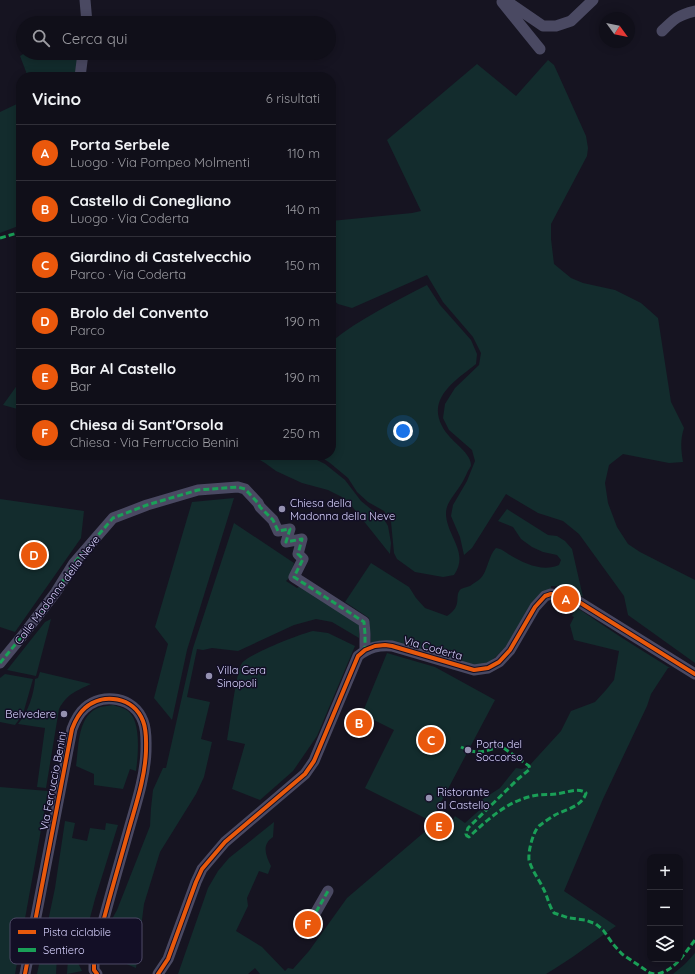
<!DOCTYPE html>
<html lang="it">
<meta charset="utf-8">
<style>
:root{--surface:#100f19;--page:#191822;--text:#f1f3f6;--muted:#9c9ca2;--line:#302f38;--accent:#ea580c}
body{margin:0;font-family:Quicksand,sans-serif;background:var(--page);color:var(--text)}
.controls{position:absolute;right:12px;bottom:12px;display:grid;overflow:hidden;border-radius:8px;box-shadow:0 2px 10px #0003}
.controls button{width:36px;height:36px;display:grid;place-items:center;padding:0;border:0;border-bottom:1px solid var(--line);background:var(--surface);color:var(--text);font:20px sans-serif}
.compass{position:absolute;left:599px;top:12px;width:36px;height:36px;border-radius:50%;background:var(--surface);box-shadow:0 2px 10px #0003;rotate:123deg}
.you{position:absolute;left:403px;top:431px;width:14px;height:14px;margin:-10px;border:3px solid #fff;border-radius:50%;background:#1a73e8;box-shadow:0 0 0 6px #1a73e833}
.badge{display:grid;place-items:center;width:26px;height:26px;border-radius:50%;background:var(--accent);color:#fff;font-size:13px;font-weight:700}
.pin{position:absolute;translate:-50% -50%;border:2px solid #fff;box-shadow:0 1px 4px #0006}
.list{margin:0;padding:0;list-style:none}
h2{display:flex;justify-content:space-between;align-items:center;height:52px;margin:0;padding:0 16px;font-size:17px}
h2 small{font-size:13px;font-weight:400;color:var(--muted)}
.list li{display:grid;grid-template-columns:26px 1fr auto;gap:12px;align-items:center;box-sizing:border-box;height:56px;padding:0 16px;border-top:1px solid var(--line)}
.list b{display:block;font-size:15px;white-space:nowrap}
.list p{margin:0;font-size:13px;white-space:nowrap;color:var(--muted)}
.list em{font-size:13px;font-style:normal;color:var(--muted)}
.icon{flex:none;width:22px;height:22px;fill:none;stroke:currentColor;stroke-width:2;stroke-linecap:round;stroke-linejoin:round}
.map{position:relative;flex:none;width:695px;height:974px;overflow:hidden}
.search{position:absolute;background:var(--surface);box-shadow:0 2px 10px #0003;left:16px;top:16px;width:320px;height:44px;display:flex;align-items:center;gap:10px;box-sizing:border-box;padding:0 14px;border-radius:22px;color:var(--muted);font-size:15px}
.panel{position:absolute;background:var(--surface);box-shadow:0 2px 10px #0003;left:16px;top:72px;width:320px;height:388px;border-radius:16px}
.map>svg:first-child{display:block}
</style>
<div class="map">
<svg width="695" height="974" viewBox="0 0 695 974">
<rect width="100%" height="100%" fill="#161421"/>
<path fill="#132c2d" d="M 25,53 L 79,53 L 75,77 L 28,77 L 20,56 Z
M 548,60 L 554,65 L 586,136 L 588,148 L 587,156 L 551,224 L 551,239 L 554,264 L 571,278 L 583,283 L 615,290 L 641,303 L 658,318 L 671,402 L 684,428 C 680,440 681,450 683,462 L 669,463 L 623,454 L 609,465 L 605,483 L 608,503 L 617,527 L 628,544 L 640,552 L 695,580 L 695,663 L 628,615 L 624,596 L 579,534 L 563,521 L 538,513 L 506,494 L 472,548 L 464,555 L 460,537 L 451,516 L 453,505 L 467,481 L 475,461 L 472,450 L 449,430 L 443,418 L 445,404 L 455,388 L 479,365 L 481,353 L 473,337 L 443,302 L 427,275 L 352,308 L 338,304 L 331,298 L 331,221 L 412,213 L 421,211 L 387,140 L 477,64 L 516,96 Z
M 21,102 L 21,225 L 0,233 L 0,112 Z
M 427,285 L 440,305 L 471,340 L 477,354 L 476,364 C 456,380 427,398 442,426 C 446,434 453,440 460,447 C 464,451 471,458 471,465 C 471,467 468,470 467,473 C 465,477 463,482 460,486 C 455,494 446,503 446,513 C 446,536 470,552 454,575 L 443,577 L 415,572 L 397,559 L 394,553 L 391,522 L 384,511 L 368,502 L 357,492 L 348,478 L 330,463 L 318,455 L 331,455 L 331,342 C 361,318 394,302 427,285 Z
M 21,381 L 21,410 L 3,405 L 18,384 Z
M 234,455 L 307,455 L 325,464 L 345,480 L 361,501 L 372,510 L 382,516 L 388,526 L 391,543 L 390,554 L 351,505 L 342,497 L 328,490 L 302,483 L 276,471 L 265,463 L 255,457 L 235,458 Z
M 234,498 L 187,650 L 172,720 L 154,698 L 168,644 L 155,627 L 192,502 Z
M 0,499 L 84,511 L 81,538 L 15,632 L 0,627 Z
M 507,509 L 548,535 L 557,536 L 565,541 L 572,549 L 583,597 C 571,589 566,586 551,586 L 551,589 C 538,605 501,659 485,664 C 479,666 472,664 466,663 L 371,643 L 369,618 L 345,602 L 371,563 L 409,587 L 416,598 L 425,608 L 447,616 C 464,605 453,596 461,589 C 463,588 467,587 470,586 C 473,584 477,581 480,579 C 488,571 488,556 496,548 C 502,549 505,552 510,555 C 525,564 543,572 559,565 L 561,560 L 557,555 L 543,552 L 532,547 L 521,539 L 513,527 L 498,521 Z
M 234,523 L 294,563 L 291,576 L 286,581 L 297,588 L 301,586 L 359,625 L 359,638 L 332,622 L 316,619 L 294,625 L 238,651 L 212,648 L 203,650 L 197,649 L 187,697 L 210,702 L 201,739 L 212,742 L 204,777 L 196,794 L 160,852 L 144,904 L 136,968 L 103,954 L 112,919 L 117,910 L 150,826 L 151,808 L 153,790 L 163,768 L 166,768 L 193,648 Z
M 576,607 C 606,628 638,648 670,668 L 668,668 L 651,694 L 647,706 L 603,799 L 564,891 L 616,926 C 593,942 570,960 546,974 L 260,974 L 255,968 L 248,974 L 178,974 L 208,888 L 218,871 L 229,858 L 274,822 L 273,837 C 261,845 266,856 271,866 L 268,874 L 259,871 L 247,898 L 248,906 L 236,931 L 262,947 L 285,971 L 288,968 L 293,969 L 309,951 L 347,898 L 428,829 L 443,837 L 455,816 L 465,823 L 483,807 L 480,801 L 500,788 L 516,768 L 522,769 L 529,766 L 561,731 L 571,711 L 595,702 L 606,690 L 614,680 L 619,651 L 574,640 L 570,625 L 574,617 L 572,616 Z
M 51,619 L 36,676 L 7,670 L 45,622 Z
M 313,631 L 328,633 L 355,646 L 317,736 L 293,771 L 260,800 L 232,789 L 245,744 L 227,740 C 230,726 236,672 242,663 C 249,654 300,634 313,631 Z
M 387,653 L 435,667 L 495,700 L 431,821 L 365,788 L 394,730 L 362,714 Z
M 40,672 L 91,684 C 76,691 67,694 59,709 L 46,788 L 37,787 L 45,728 L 18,724 C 28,712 34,695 35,679 L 38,678 Z
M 5,674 L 33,679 L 23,714 L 15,725 L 0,722 L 0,678 Z
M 113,705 C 119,707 126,708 130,713 C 141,724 138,757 136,771 L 130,769 L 123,789 L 94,785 L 94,774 L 76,766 C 79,746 77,715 100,707 C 104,706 109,706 113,705 Z
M 0,787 L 48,791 L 15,974 L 0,974 Z
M 65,821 L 75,823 L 72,838 L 87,841 L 90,828 L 105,830 L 106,823 L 118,825 L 95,899 L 78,963 L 82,971 L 67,974 L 68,958 L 63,950 L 57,956 L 56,974 L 37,974 L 55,888 Z
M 695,953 L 695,974 L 673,974 L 685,964 Z"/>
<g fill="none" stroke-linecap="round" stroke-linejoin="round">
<path stroke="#333142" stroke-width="11" stroke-dasharray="11 5.5" stroke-linecap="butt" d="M 551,594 L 563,595 L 579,602"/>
<path stroke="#4a4962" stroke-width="11" d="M 85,0 L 87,23
M 505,0 L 543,26 L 556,26 L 571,21 L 593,0
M 502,2 L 540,49
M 662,31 C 674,19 678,15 695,11
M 80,77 L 83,53
M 579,602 L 695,674
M 0,663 L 23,635 L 56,592 L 74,563 L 113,518 L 147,505 L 198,490 L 238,487 L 245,489 L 258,503 L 260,507 L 273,520 L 278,531 L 290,529 L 286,542 L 302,539 L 298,554 L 303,559 L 294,577 L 364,622 L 365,634 L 365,650
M 316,912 L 328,891
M 25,974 L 72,729 C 75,721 78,714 85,708 C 103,692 134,697 143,721 C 147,731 146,741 146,751 C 145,778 136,804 129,829 C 117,872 104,915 94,958 L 94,970 L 97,974
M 158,974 L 168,959 L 196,882 L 202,869 L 225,842 L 305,774 L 314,761 L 358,656 C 369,647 379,645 392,646 L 474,670 L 488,668 L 499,662 L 510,650 L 535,607 L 545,596 L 551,594"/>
<path stroke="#1a9f57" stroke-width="3" stroke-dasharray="6 3" stroke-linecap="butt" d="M 0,238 L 21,232
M 0,663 L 23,635 L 56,592 L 74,563 L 113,518 L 147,505 L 198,490 L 238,487 L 245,489 L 258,503 L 260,507 L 273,520 L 278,531 L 290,529 L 286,542 L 302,539 L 298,554 L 303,559 L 294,577 L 364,622 L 365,634 L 365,650
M 461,747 C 477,755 484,752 501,746 L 529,766 L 530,769 L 518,779 L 468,828 L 466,834 L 467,836 L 469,837 C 489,818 510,799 538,795 C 544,794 550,795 556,794 C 566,793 578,787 586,793 C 582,807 566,809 555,815 C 550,818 544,822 539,826 C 533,832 528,851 529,860 C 532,871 540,881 544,890 C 548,898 549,906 554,913 L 569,918 L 585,920 L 596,924 L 603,930 L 613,944 L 622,954 L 650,973 L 655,974
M 316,912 L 328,891
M 658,974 C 676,969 684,954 695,940"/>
<g stroke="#130f26" stroke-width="6">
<path id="cycleway" d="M 25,974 L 72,729 C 75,721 78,714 85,708 C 103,692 134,697 143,721 C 147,731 146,741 146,751 C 145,778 136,804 129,829 C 117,872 104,915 94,958 L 94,970 L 97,974
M 158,974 L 168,959 L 196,882 L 202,869 L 225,842 L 305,774 L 314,761 L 358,656 L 365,650 L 375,646 L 385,645 L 392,646 L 474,670 L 488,668 L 499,662 L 510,650 L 535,607 L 545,596 L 551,594 L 563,595 L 579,602 L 695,674"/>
</g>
<use href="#cycleway" stroke="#e8590c" stroke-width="4"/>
</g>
<g fill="#9591b1" stroke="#130f26" stroke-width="1.5">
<circle cx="282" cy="509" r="4"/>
<circle cx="209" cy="676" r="4"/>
<circle cx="64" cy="714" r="4"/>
<circle cx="468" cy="750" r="4"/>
<circle cx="429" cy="798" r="4"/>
</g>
<g text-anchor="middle" stroke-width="3" stroke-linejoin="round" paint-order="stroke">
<g font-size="11" fill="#d9d4ff" stroke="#130f26" text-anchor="start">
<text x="290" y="507">Chiesa della<tspan x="290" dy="13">Madonna della Neve</tspan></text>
<text x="217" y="674">Villa Gera<tspan x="217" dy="13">Sinopoli</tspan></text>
<text x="56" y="718" text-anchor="end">Belvedere</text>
<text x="476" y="748">Porta del<tspan x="476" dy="13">Soccorso</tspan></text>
<text x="437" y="796">Ristorante<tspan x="437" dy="13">al Castello</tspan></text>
</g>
<g font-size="11" fill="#d9d4ff" stroke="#130f26">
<text transform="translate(57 590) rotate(-53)" y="4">Calle Madonna della Neve</text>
<text transform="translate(433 648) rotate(16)" y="4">Via Coderta</text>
<text transform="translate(53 781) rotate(-79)" y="4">Via Ferruccio Benini</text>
</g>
</g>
<rect x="10" y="918" width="132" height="46" rx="6" fill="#130f26" stroke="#4e4a67" stroke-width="1"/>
<rect x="18" y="930" width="18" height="4" fill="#e8590c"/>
<rect x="18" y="948" width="18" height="4" fill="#1a9f57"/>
<g font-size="11" fill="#d9d4ff">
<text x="43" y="936">Pista ciclabile</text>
<text x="43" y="954">Sentiero</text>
</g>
</svg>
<div class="controls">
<button>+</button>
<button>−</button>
<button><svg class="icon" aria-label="layers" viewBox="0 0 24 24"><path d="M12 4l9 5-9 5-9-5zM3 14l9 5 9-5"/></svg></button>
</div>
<svg class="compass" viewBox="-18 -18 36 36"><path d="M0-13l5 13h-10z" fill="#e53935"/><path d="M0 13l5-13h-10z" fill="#9c9ca2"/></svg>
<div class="you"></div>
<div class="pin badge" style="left:566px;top:599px">A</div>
<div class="pin badge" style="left:359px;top:723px">B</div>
<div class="pin badge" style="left:431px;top:740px">C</div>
<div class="pin badge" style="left:34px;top:555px">D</div>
<div class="pin badge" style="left:439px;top:826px">E</div>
<div class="pin badge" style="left:308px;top:924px">F</div>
<div class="search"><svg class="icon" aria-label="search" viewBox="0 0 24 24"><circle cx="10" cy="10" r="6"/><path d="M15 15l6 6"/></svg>Cerca qui</div>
<section class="panel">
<h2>Vicino<small>6 risultati</small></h2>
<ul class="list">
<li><span class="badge">A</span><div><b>Porta Serbele</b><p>Luogo · Via Pompeo Molmenti</p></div><em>110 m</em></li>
<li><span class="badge">B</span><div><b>Castello di Conegliano</b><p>Luogo · Via Coderta</p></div><em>140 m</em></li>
<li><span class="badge">C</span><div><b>Giardino di Castelvecchio</b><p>Parco · Via Coderta</p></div><em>150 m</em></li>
<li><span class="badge">D</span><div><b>Brolo del Convento</b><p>Parco</p></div><em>190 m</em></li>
<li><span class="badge">E</span><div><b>Bar Al Castello</b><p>Bar</p></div><em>190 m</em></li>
<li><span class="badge">F</span><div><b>Chiesa di Sant'Orsola</b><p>Chiesa · Via Ferruccio Benini</p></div><em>250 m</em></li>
</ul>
</section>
</div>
